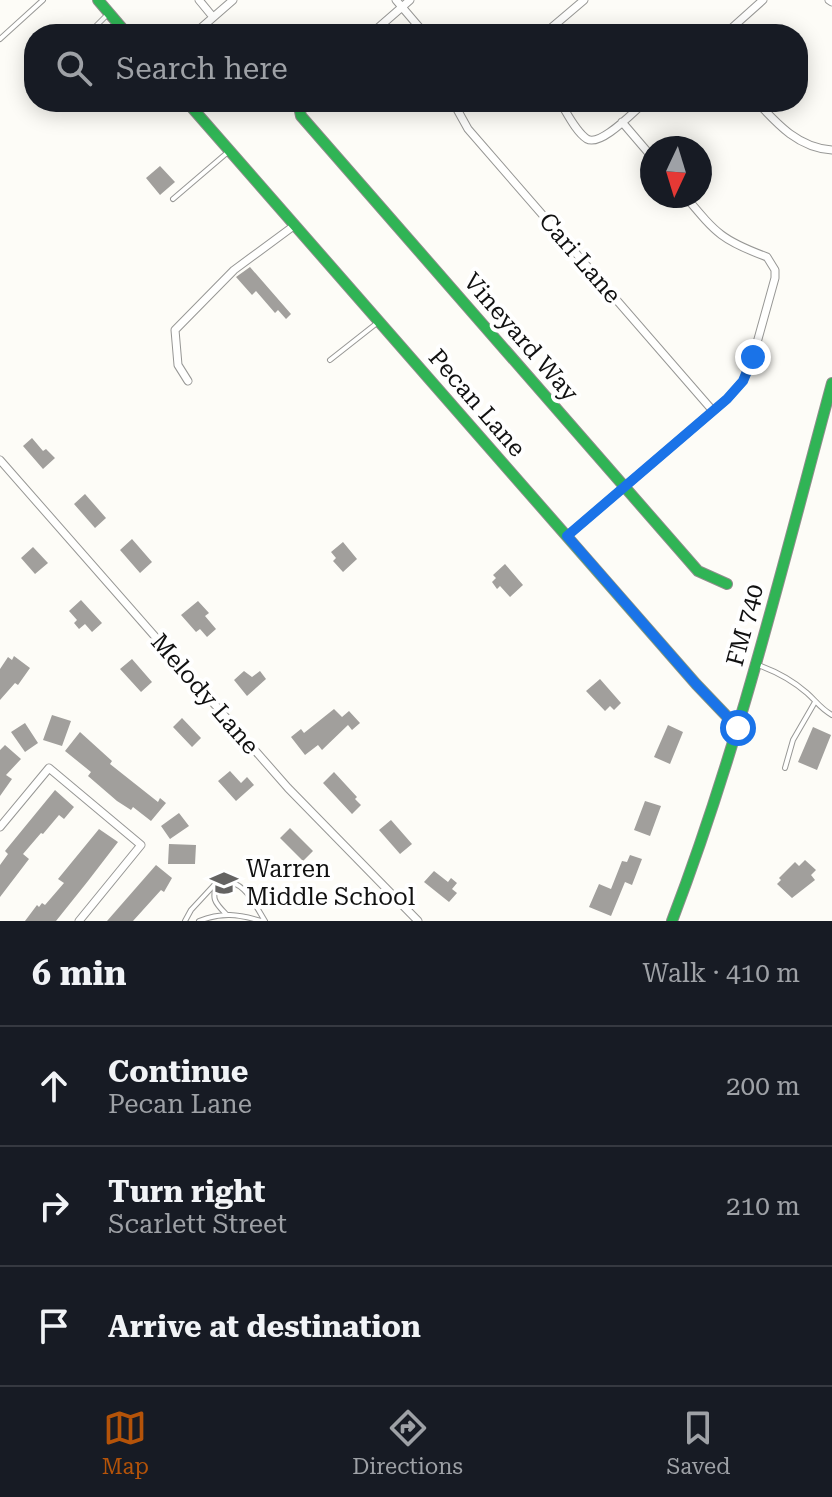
<!DOCTYPE html>
<meta charset="utf-8">
<style>
:root{--surface:#171b24;--page:#20242c;--text:#f1f3f6;--muted:#9ea1a6;--line:#363941;--accent:#b45309}
body{margin:0;font-family:"Roboto Serif",serif;background:var(--page);color:var(--text)}
.compass{position:absolute;left:640px;top:136px;width:72px;height:72px;border-radius:50%;background:var(--surface);box-shadow:0 4px 20px #0003;rotate:184deg}
.stop{position:absolute;width:24px;height:24px;margin:-18px;border:6px solid #1a73e8;border-radius:50%;background:#fff}
.stop.end{background:#1a73e8;border-color:#fff;box-shadow:0 2px 8px #0008}
.list{margin:0;padding:0;list-style:none}
h2{display:flex;justify-content:space-between;align-items:center;height:104px;margin:0;padding:0 32px;font-size:34px}
h2 small{font-size:26px;font-weight:400;color:var(--muted)}
.list li{display:grid;grid-template-columns:52px 1fr auto;gap:24px;align-items:center;box-sizing:border-box;height:120px;padding:0 32px;border-top:2px solid var(--line)}
.list b{display:block;font-size:30px;white-space:nowrap}
.list p{margin:0;font-size:26px;white-space:nowrap;color:var(--muted)}
.list em{font-size:26px;font-style:normal;color:var(--muted)}
.icon{flex:none;width:44px;height:44px;fill:none;stroke:currentColor;stroke-width:2;stroke-linecap:round;stroke-linejoin:round}
.map{position:relative;flex:none;width:832px;height:921px;overflow:hidden}
.search{position:absolute;background:var(--surface);box-shadow:0 4px 20px #0003;left:24px;right:24px;top:24px;height:88px;display:flex;align-items:center;gap:20px;box-sizing:border-box;padding:0 28px;border-radius:32px;color:var(--muted);font-size:30px}
.sheet{height:464px;background:var(--surface)}
nav{display:flex;justify-content:space-around;align-items:center;box-sizing:border-box;height:112px;border-top:2px solid var(--line);background:var(--surface);font-size:22px;color:var(--muted)}
nav a{display:grid;justify-items:center;gap:4px}
nav .on{color:var(--accent)}
.map>svg:first-child{display:block}
</style>
<div class="map">
<svg width="832" height="921" viewBox="0 0 832 921">
<rect width="100%" height="100%" fill="#fdfcf7"/>
<path fill="#a19f9c" d="M 160,166 L 175,182 L 160,195 L 146,178 Z
M 250,267 L 291,314 L 286,319 L 278,310 L 275,313 L 256,291 L 252,295 L 236,277 Z
M 32,438 L 43,451 L 46,449 L 55,458 L 43,469 L 23,446 Z
M 85,494 L 106,518 L 95,528 L 74,504 Z
M 132,539 L 152,562 L 140,573 L 120,550 Z
M 343,542 L 357,559 L 343,572 L 333,561 L 336,558 L 331,552 Z
M 33,547 L 48,563 L 35,574 L 21,558 Z
M 505,564 L 523,585 L 510,597 L 500,586 L 497,589 L 492,582 L 496,578 L 493,575 Z
M 81,600 L 102,623 L 92,632 L 85,624 L 79,629 L 74,623 L 77,620 L 69,611 Z
M 198,601 L 209,613 L 205,616 L 216,629 L 207,637 L 200,629 L 196,632 L 181,615 Z
M 14,656 L 30,668 L 18,685 L 15,683 L 0,700 L 0,669 L 8,657 L 12,660 Z
M 132,659 L 152,682 L 141,692 L 120,669 Z
M 244,671 L 252,677 L 260,671 L 266,679 L 247,696 L 234,680 Z
M 600,679 L 621,703 L 614,710 L 610,706 L 605,711 L 586,691 Z
M 334,709 L 342,717 L 349,711 L 360,723 L 352,730 L 348,725 L 322,750 L 318,745 L 305,755 L 291,737 L 301,729 L 304,733 Z
M 52,715 L 71,721 L 62,746 L 43,740 Z
M 182,718 L 201,738 L 192,747 L 173,727 Z
M 25,723 L 38,743 L 25,752 L 11,732 Z
M 668,725 L 683,732 L 670,764 L 654,757 Z
M 813,727 L 831,735 L 817,770 L 798,762 Z
M 80,732 L 112,761 L 110,764 L 158,802 L 160,798 L 166,803 L 151,821 L 133,807 L 131,810 L 117,801 L 88,776 L 91,772 L 65,751 Z
M 5,745 L 21,759 L 6,775 L 12,779 L 0,796 L 0,750 Z
M 230,771 L 241,783 L 247,777 L 254,785 L 236,801 L 218,781 Z
M 334,772 L 357,797 L 355,799 L 361,805 L 352,814 L 323,783 Z
M 55,790 L 74,807 L 64,819 L 59,815 L 43,834 L 41,833 L 23,854 L 29,859 L 0,897 L 0,865 L 8,854 L 5,851 Z
M 645,801 L 661,806 L 650,836 L 634,830 Z
M 179,813 L 189,826 L 170,839 L 161,826 Z
M 391,820 L 412,844 L 400,854 L 379,830 Z
M 290,828 L 313,851 L 303,861 L 280,838 Z
M 99,829 L 118,842 L 88,881 L 56,921 L 25,921 L 37,905 L 39,907 L 42,903 L 45,905 L 64,883 L 58,879 Z
M 169,844 L 196,845 L 195,864 L 168,864 Z
M 630,855 L 642,859 L 632,885 L 625,882 L 611,916 L 589,907 L 599,884 L 611,889 L 622,861 L 627,862 Z
M 805,860 L 816,870 L 811,875 L 815,880 L 792,898 L 777,884 L 781,880 L 779,878 L 795,862 L 799,866 Z
M 156,865 L 172,878 L 164,892 L 161,890 L 133,921 L 107,921 Z
M 434,871 L 448,882 L 451,878 L 457,883 L 452,889 L 457,893 L 449,902 L 424,882 Z"/>
<g fill="none" stroke-linecap="round" stroke-linejoin="round">
<g stroke="#979795" stroke-width="6">
<path id="lane" d="M 88,34 L 107,15
M 0,39 L 43,0
M 173,199 L 228,152
M 330,360 L 377,323
M 755,664 C 776,671 791,679 807,693 C 816,701 821,709 832,715
M 785,768 L 793,740 L 815,702
M 226,914 C 214,902 211,898 218,882 C 242,876 254,903 265,921
M 185,921 L 191,910 L 216,883
M 199,921 C 222,912 238,914 261,921"/>
</g>
<g stroke="#979795" stroke-width="9">
<path id="street" d="M 199,0 L 213,17
M 396,0 L 425,34
M 829,0 L 832,2
M 194,34 L 233,0
M 371,34 L 410,0
M 544,34 L 584,0
M 725,34 L 763,0
M 453,102 L 468,129 L 713,411
M 560,102 C 567,113 576,132 587,139 C 601,147 634,111 645,102
M 757,102 C 778,125 799,148 832,150
M 622,122 L 652,157
M 188,381 L 178,365 L 175,330 L 234,270 L 295,225
M 0,460 L 288,788 L 418,921
M 567,536 L 727,399 L 743,381 L 753,357 L 775,278 L 775,270 L 767,257 C 721,240 716,233 685,196
M 0,827 L 49,768 L 141,845 L 79,921"/>
</g>
<g stroke="#8e8d8b" stroke-width="12">
<path id="fast" d="M 98,0 L 127,34
M 187,102 L 696,684 L 738,728
M 298,102 L 301,116 L 698,571 L 727,584
M 672,921 C 739,746 783,564 832,383"/>
</g>
<use href="#lane" stroke="#fffffe" stroke-width="4"/>
<use href="#street" stroke="#fffffe" stroke-width="7"/>
<use href="#fast" stroke="#30b455" stroke-width="10"/>
</g>
<g fill="none" stroke-linecap="round" stroke-linejoin="round">
<path stroke="#1a73e8" stroke-width="10" d="M 738,728 L 696,684 L 567,536 L 727,399 L 743,381 L 753,357"/>
</g>
<defs>
<g id="school-bare" transform="scale(2.16)"><path d="M0-5L7-2L0 1L-7-2ZM-4 1L0 2.5L4 1V4Q0 6-4 4Z" fill="#646362" stroke="#fff" stroke-width="2.5" paint-order="stroke"/></g>
</defs>
<g fill-rule="evenodd">
<use href="#school-bare" x="224" y="883"/>
</g>
<g text-anchor="middle" stroke-width="8" stroke-linejoin="round" paint-order="stroke">
<g font-size="24" fill="#111" stroke="#fff">
<text transform="translate(580 258) rotate(49)" y="8">Cari Lane</text>
<text transform="translate(521 337) rotate(49)" y="8">Vineyard Way</text>
<text transform="translate(477 403) rotate(49)" y="8">Pecan Lane</text>
<text transform="translate(745 625) rotate(-75)" y="8">FM 740</text>
<text transform="translate(205 694) rotate(49)" y="8">Melody Lane</text>
</g>
<g font-size="24" fill="#111" stroke="#fff" text-anchor="start">
<text x="246" y="877">Warren<tspan x="246" dy="28">Middle School</tspan></text>
</g>
</g>
</svg>
<svg class="compass" viewBox="-18 -18 36 36"><path d="M0-13l5 13h-10z" fill="#e53935"/><path d="M0 13l5-13h-10z" fill="#9ea1a6"/></svg>
<div class="stop" style="left:738px;top:728px"></div>
<div class="stop end" style="left:753px;top:357px"></div>
<div class="search"><svg class="icon" aria-label="search" viewBox="0 0 24 24"><circle cx="10" cy="10" r="6"/><path d="M15 15l6 6"/></svg>Search here</div>
</div>
<section class="sheet">
<h2>6 min<small>Walk · 410 m</small></h2>
<ul class="list">
<li><svg class="icon" aria-label="ahead" viewBox="0 0 24 24"><path d="M12 20V5M6 11l6-6 6 6"/></svg><div><b>Continue</b><p>Pecan Lane</p></div><em>200 m</em></li>
<li><svg class="icon" aria-label="right" viewBox="0 0 24 24"><path d="M7 20v-9h11M14 6l5 5-5 5"/></svg><div><b>Turn right</b><p>Scarlett Street</p></div><em>210 m</em></li>
<li><svg class="icon" aria-label="arrive" viewBox="0 0 24 24"><path d="M6 21V4h12l-3 4 3 4H6"/></svg><div><b>Arrive at destination</b></div></li>
</ul>
</section>
<nav>
<a class="on"><svg class="icon" aria-label="map" viewBox="0 0 24 24"><path d="M3 6l6-2 6 2 6-2v14l-6 2-6-2-6 2zM9 4v14M15 6v14"/></svg>Map</a>
<a><svg class="icon" aria-label="directions" viewBox="0 0 24 24"><path d="M12 3l9 9-9 9-9-9zM9 14v-3h6M13 9l2 2-2 2"/></svg>Directions</a>
<a><svg class="icon" aria-label="saved" viewBox="0 0 24 24"><path d="M7 4h10v16l-5-4-5 4z"/></svg>Saved</a>
</nav>
